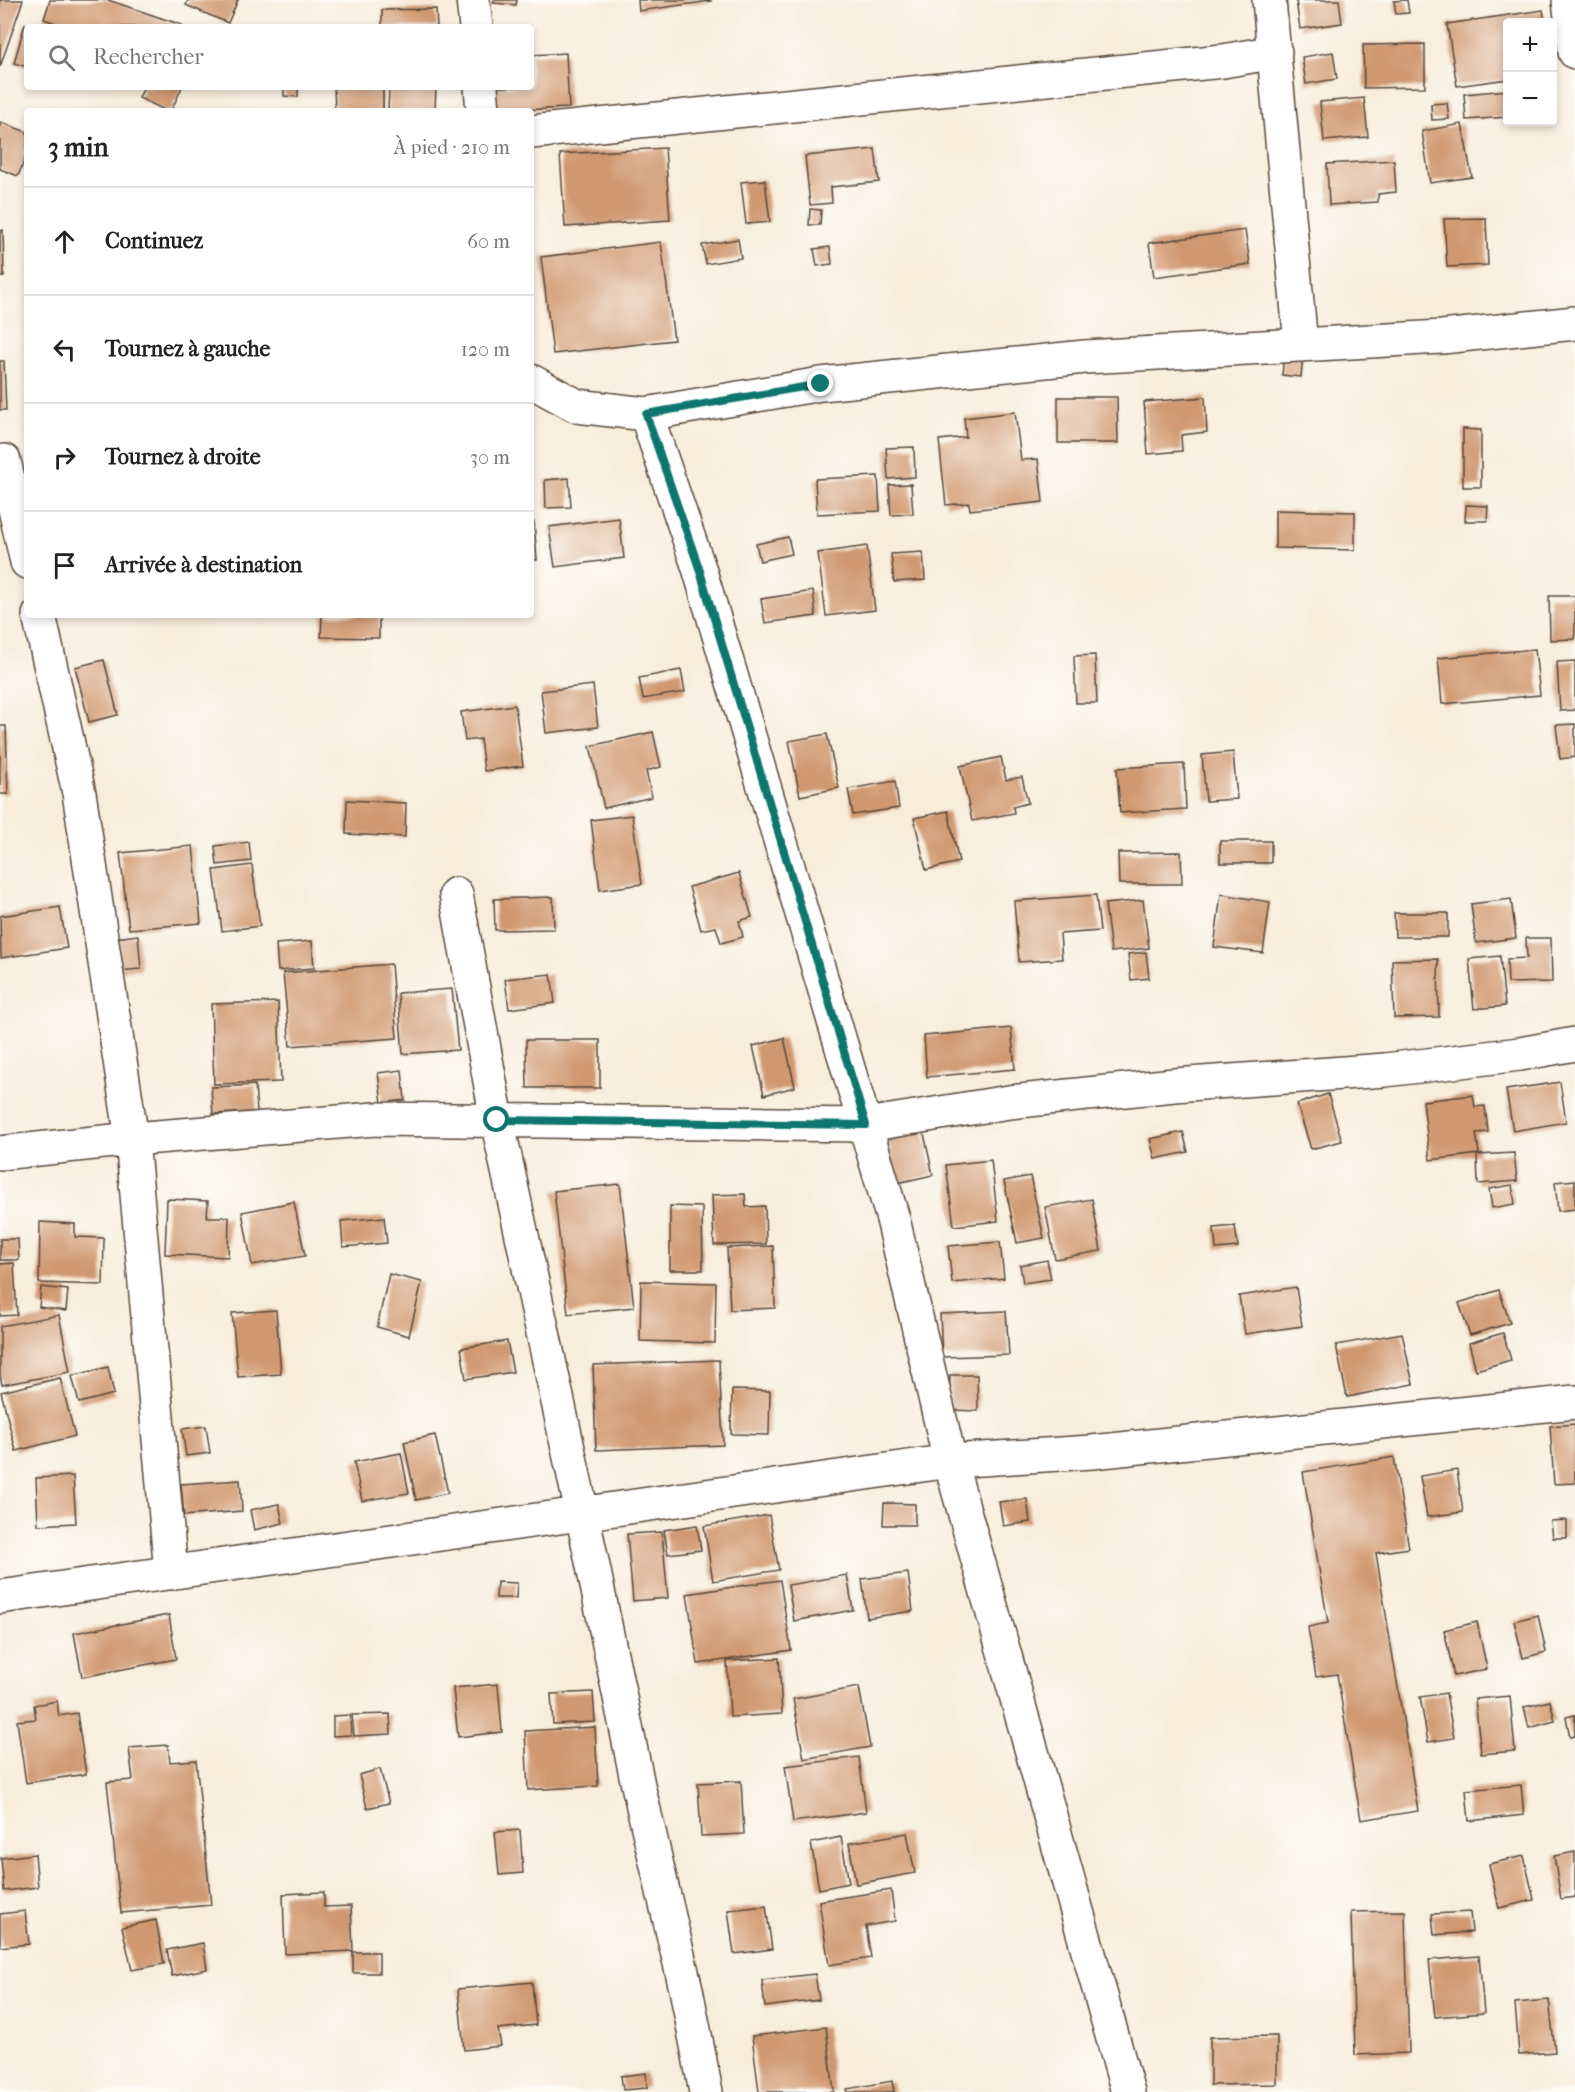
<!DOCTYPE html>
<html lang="fr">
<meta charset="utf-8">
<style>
:root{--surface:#fff;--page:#f2f2f2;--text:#222;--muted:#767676;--line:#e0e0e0}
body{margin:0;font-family:"IM FELL French Canon",serif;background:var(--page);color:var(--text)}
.controls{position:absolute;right:18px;top:18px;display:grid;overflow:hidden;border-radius:6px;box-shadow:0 3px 9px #0003}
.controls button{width:54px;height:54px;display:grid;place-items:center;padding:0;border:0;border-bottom:2px solid var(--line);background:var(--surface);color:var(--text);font:30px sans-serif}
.stop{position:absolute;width:18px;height:18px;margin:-14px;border:4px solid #0f766e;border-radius:50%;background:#fff}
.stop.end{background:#0f766e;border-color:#fff;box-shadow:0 2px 6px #0008}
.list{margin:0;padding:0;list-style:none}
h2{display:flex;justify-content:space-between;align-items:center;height:78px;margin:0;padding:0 24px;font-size:26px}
h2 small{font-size:20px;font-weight:400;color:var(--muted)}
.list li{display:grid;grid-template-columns:39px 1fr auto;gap:18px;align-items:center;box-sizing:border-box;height:108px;padding:0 24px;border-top:2px solid var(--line)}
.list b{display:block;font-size:22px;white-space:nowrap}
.list em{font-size:20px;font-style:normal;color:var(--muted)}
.icon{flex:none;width:33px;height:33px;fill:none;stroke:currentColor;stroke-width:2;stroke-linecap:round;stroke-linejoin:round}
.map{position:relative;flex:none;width:1575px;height:2092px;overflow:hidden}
.search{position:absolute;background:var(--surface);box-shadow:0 3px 9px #0003;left:24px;top:24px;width:510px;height:66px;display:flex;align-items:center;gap:15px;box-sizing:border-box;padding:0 21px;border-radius:6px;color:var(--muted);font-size:22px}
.panel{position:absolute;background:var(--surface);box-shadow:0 3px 9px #0003;left:24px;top:108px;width:510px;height:510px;border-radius:6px}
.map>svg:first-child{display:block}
</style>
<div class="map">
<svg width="1575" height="2092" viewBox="0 0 1575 2092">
<rect width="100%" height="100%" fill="#fdfcf7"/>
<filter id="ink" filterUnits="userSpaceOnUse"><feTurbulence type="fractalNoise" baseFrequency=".0167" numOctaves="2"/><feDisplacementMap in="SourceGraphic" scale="12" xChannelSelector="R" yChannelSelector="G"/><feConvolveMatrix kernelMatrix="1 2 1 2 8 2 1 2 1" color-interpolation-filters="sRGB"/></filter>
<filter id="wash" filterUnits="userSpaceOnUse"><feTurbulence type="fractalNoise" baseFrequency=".008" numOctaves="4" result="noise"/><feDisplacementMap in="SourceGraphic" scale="24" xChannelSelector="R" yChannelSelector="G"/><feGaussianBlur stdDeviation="1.35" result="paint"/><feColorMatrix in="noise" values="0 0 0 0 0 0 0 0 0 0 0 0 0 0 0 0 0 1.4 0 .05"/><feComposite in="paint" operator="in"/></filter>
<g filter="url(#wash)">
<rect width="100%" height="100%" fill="#f8eddb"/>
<g id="blocks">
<path fill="#d0986f" d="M 0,0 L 23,0 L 0,67 Z
M 50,0 L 108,0 L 182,25 L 181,27 L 66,27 L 44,19 Z
M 188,0 L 238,0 L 228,23 L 186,5 Z
M 494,0 L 517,0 L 516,5 L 493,3 Z
M 638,0 L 710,0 L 711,1 L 639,11 Z
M 1296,0 L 1339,0 L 1342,23 L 1300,29 Z
M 1407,0 L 1409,13 L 1396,14 L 1394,1 Z
M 436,9 L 437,27 L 382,27 L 382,10 Z
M 1543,10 L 1545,22 L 1508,22 L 1508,79 L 1457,86 L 1447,24 Z
M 25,24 L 32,26 L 27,27 L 27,67 L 14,63 Z
M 1425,44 L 1425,87 L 1364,88 L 1363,45 Z
M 1333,52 L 1337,79 L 1306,84 L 1302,57 Z
M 566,53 L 569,108 L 495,111 L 494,87 L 531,87 L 531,55 Z
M 144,87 L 182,87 L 171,111 L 167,111 L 139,98 Z
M 284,87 L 298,87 L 298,97 L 284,96 Z
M 334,87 L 383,87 L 383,111 L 335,111 Z
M 389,87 L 436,87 L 435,111 L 388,111 Z
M 1508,90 L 1508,117 L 1466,120 L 1464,94 Z
M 1364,98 L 1368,137 L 1324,141 L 1320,102 Z
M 1447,103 L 1449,119 L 1432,120 L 1431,104 Z
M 0,122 L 27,132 L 27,154 L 18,176 L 0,169 Z
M 1462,124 L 1472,177 L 1430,183 L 1422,131 Z
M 665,148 L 670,220 L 565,227 L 560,154 Z
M 875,149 L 879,182 L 831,187 L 832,203 L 810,205 L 805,156 Z
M 1394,160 L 1396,192 L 1378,194 L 1378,202 L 1329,205 L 1327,164 Z
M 765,180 L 770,222 L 746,224 L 741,182 Z
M 810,209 L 821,210 L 820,225 L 809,225 Z
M 1486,218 L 1488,265 L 1447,267 L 1444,219 Z
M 3,230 L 4,277 L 0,277 L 0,231 Z
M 1245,230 L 1250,264 L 1154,277 L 1149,243 Z
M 738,239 L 741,258 L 706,264 L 702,245 Z
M 661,242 L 674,340 L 553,354 L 541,257 Z
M 830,247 L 832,264 L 817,266 L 814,249 Z
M 1284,354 L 1303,356 L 1301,377 L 1282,375 Z
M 0,361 L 4,361 L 6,410 L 0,410 Z
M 1058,397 L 1117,397 L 1118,443 L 1058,443 Z
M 1205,397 L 1207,432 L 1181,435 L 1182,451 L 1148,454 L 1144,402 Z
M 1015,412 L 1021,460 L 1038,459 L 1043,502 L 970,510 L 969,503 L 946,505 L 939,440 L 966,437 L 964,418 Z
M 1463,429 L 1481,430 L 1481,487 L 1463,487 Z
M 914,447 L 915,477 L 888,479 L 886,448 Z
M 878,476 L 880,511 L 817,514 L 815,479 Z
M 569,478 L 571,507 L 546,508 L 545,480 Z
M 911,484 L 913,514 L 891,515 L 889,485 Z
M 1466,505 L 1488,506 L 1487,521 L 1465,521 Z
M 1275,510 L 1355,512 L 1355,550 L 1275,548 Z
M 619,518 L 624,558 L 555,567 L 549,527 Z
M 531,522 L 534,522 L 537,560 L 531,560 Z
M 788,537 L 792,554 L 760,561 L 756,544 Z
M 867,546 L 875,610 L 826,616 L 818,553 Z
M 923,552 L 925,580 L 894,582 L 891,554 Z
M 813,591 L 816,616 L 765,623 L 761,599 Z
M 1549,596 L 1575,596 L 1575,639 L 1550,640 Z
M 322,615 L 379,615 L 379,638 L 321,637 Z
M 1535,649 L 1540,695 L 1442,704 L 1438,658 Z
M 1095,655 L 1097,703 L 1076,703 L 1074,656 Z
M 104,660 L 118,715 L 89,722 L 75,667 Z
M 1575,661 L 1575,710 L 1560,711 L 1557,662 Z
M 681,670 L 685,692 L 643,699 L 639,678 Z
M 593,685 L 598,727 L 546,733 L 541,691 Z
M 515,705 L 523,766 L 484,771 L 480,739 L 465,741 L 461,712 Z
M 1575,724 L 1575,757 L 1560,759 L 1556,725 Z
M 0,726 L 6,726 L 8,794 L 0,794 Z
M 653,732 L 661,767 L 646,771 L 652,797 L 604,808 L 590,746 Z
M 827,734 L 839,788 L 800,796 L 789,741 Z
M 1233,752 L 1237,799 L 1206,801 L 1202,755 Z
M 1001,757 L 1006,780 L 1022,777 L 1028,803 L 1013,807 L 1014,813 L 972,821 L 960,766 Z
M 1184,764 L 1186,809 L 1120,813 L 1117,768 Z
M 895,781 L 899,808 L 853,815 L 848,789 Z
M 347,800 L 406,803 L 405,837 L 346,834 Z
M 948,811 L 959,862 L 926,870 L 914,818 Z
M 632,815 L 642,884 L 600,890 L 591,820 Z
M 1220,841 L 1271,841 L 1271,863 L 1220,863 Z
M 249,842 L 251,861 L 217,865 L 215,846 Z
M 193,846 L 201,923 L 129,929 L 120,853 Z
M 1181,852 L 1182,884 L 1119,884 L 1118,853 Z
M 252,865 L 260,926 L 222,931 L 214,870 Z
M 739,873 L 752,917 L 739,921 L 743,937 L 721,943 L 716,927 L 701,930 L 689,887 Z
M 1221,894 L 1270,902 L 1263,953 L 1214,947 Z
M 1096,895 L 1100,931 L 1060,934 L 1062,959 L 1019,962 L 1014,901 Z
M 553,897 L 554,929 L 495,930 L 494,899 Z
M 1511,899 L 1516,938 L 1476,943 L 1471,904 Z
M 1143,900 L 1149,948 L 1111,952 L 1105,904 Z
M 60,907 L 67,948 L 1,958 L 0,916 Z
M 1394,913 L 1448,913 L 1448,937 L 1395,937 Z
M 138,935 L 141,969 L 118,971 L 115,938 Z
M 1526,938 L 1551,938 L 1552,982 L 1508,983 L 1507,959 L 1527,958 Z
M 312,941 L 314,968 L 278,971 L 276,944 Z
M 1146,952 L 1149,978 L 1131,980 L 1128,954 Z
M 1500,956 L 1505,1006 L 1474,1009 L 1469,959 Z
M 1438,959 L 1439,1017 L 1394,1018 L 1392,960 Z
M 391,964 L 397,1038 L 290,1046 L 283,973 Z
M 551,974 L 555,1003 L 509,1009 L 505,979 Z
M 452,989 L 458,1050 L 403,1054 L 398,993 Z
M 278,1002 L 281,1082 L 214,1084 L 211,1004 Z
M 1011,1028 L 1015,1069 L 927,1077 L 924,1036 Z
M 784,1038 L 795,1087 L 764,1095 L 753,1046 Z
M 526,1040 L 600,1040 L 600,1088 L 527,1088 Z
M 402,1070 L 405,1100 L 382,1103 L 378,1073 Z
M 1560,1082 L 1566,1122 L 1513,1131 L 1506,1090 Z
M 255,1085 L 257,1112 L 213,1114 L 211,1087 Z
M 1328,1094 L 1342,1141 L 1311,1149 L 1297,1104 Z
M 1473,1095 L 1475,1107 L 1485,1106 L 1488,1132 L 1476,1133 L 1479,1154 L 1430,1160 L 1423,1101 Z
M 923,1129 L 933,1175 L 897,1183 L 887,1137 Z
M 1183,1132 L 1188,1152 L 1155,1159 L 1150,1139 Z
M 1514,1153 L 1517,1181 L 1478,1184 L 1477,1155 Z
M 991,1160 L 998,1221 L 954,1226 L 946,1165 Z
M 1030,1176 L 1044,1238 L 1017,1243 L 1004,1181 Z
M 1575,1180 L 1575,1209 L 1558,1211 L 1555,1182 Z
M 620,1184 L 634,1307 L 568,1314 L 554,1191 Z
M 1512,1185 L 1515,1204 L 1492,1208 L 1489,1189 Z
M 745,1194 L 746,1207 L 765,1206 L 766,1244 L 714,1245 L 712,1195 Z
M 167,1199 L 208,1201 L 207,1217 L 229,1217 L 228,1257 L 165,1254 Z
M 1092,1199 L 1101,1251 L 1055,1259 L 1045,1207 Z
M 294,1202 L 305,1256 L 252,1265 L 242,1212 Z
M 670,1206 L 702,1207 L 703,1270 L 670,1270 Z
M 384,1217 L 387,1243 L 343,1247 L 341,1221 Z
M 40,1222 L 75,1224 L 75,1237 L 104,1238 L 103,1285 L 39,1283 Z
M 1235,1226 L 1238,1247 L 1216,1249 L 1214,1228 Z
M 0,1239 L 18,1239 L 19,1260 L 0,1260 Z
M 1000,1242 L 1004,1278 L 952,1283 L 948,1246 Z
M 773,1246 L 775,1308 L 730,1310 L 727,1248 Z
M 1047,1260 L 1051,1279 L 1023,1283 L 1020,1265 Z
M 14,1263 L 17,1315 L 0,1316 L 0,1264 Z
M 389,1274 L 422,1282 L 409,1336 L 377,1327 Z
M 641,1281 L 716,1283 L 715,1343 L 640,1341 Z
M 41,1287 L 68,1290 L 66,1311 L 39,1307 Z
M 1296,1287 L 1302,1326 L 1245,1334 L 1239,1296 Z
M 1499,1290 L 1510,1323 L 1470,1335 L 1459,1303 Z
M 276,1310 L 281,1374 L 238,1377 L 232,1313 Z
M 1006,1311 L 1009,1355 L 942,1357 L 940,1314 Z
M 59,1315 L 70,1372 L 2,1385 L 0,1375 L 0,1326 Z
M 1402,1333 L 1413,1384 L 1347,1397 L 1336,1345 Z
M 1503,1333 L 1511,1360 L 1476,1370 L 1469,1343 Z
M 507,1341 L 513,1372 L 466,1379 L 461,1348 Z
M 719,1360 L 723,1445 L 596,1450 L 593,1365 Z
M 108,1367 L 114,1394 L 79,1403 L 72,1376 Z
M 950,1375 L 977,1375 L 978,1411 L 949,1410 Z
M 60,1378 L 75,1436 L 16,1451 L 1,1392 Z
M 732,1390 L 770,1391 L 769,1435 L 731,1434 Z
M 1575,1424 L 1575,1483 L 1554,1484 L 1550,1426 Z
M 206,1426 L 210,1453 L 186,1456 L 182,1429 Z
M 435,1435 L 448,1493 L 416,1500 L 404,1442 Z
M 401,1453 L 409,1493 L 362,1501 L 354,1462 Z
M 1394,1457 L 1409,1548 L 1376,1553 L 1418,1811 L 1361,1820 L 1337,1674 L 1316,1677 L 1308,1627 L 1328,1623 L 1303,1472 Z
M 1457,1470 L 1463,1512 L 1427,1517 L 1420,1476 Z
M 73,1476 L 76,1523 L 38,1525 L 36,1478 Z
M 240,1480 L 242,1511 L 184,1516 L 181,1484 Z
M 1027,1499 L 1030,1522 L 1003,1526 L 999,1502 Z
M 884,1503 L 915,1504 L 915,1525 L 883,1525 Z
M 279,1504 L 283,1523 L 254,1530 L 250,1510 Z
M 769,1515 L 779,1570 L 713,1581 L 704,1526 Z
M 1567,1520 L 1567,1538 L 1553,1538 L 1551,1521 Z
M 697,1525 L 701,1550 L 668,1554 L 664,1530 Z
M 662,1532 L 668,1598 L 633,1601 L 627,1534 Z
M 908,1573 L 913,1611 L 867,1618 L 862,1579 Z
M 847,1575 L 853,1610 L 794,1621 L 788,1585 Z
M 780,1580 L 791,1650 L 698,1664 L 687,1594 Z
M 497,1582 L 517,1583 L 516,1598 L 496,1598 Z
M 169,1615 L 176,1659 L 82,1677 L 74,1633 Z
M 1538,1615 L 1546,1652 L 1523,1658 L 1514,1621 Z
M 1477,1622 L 1487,1669 L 1454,1676 L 1444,1630 Z
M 779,1658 L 782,1714 L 730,1717 L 727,1661 Z
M 498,1684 L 502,1732 L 458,1737 L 453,1688 Z
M 859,1687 L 870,1747 L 804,1759 L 793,1699 Z
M 593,1692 L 595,1722 L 553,1724 L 551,1694 Z
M 1446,1693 L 1454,1738 L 1428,1742 L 1420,1697 Z
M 1510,1696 L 1515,1751 L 1481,1754 L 1475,1699 Z
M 57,1701 L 59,1716 L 77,1713 L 86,1774 L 26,1783 L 17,1721 L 36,1719 L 34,1705 Z
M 1550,1701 L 1555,1721 L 1529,1728 L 1524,1707 Z
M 390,1714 L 391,1734 L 354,1736 L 352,1715 Z
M 350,1715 L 351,1735 L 333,1736 L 333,1716 Z
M 1575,1715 L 1575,1736 L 1570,1737 L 1566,1717 Z
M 595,1727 L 598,1786 L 528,1790 L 525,1731 Z
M 168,1745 L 170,1762 L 196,1760 L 211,1905 L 121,1913 L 107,1782 L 133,1780 L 129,1748 Z
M 859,1757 L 866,1812 L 793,1822 L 785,1766 Z
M 380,1769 L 389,1803 L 367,1808 L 359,1775 Z
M 741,1781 L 744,1834 L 701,1836 L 698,1783 Z
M 1521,1785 L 1524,1815 L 1469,1821 L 1466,1790 Z
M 520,1830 L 523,1873 L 499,1875 L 495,1832 Z
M 907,1833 L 915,1873 L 856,1884 L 849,1843 Z
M 841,1837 L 849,1883 L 819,1889 L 811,1843 Z
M 1575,1852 L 1575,1897 L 1561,1899 L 1554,1856 Z
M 35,1854 L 38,1887 L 4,1891 L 1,1858 Z
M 1524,1856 L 1534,1900 L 1499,1908 L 1489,1864 Z
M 891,1890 L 895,1921 L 866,1926 L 871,1958 L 829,1965 L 819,1901 Z
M 324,1892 L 324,1907 L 351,1906 L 353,1951 L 285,1954 L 283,1894 Z
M 766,1906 L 772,1949 L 734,1954 L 728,1910 Z
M 25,1911 L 29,1944 L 0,1947 L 0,1914 Z
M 1405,1911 L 1409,2053 L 1355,2055 L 1351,1912 Z
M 1470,1912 L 1472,1932 L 1434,1935 L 1432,1914 Z
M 156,1920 L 164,1964 L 132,1970 L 122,1927 Z
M 203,1943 L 207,1969 L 172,1976 L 167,1950 Z
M 353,1952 L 379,1952 L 379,1973 L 353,1973 Z
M 1479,1956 L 1484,2013 L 1435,2017 L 1429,1960 Z
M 815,1974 L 819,2000 L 765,2007 L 762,1980 Z
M 532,1982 L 536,2025 L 498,2029 L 501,2046 L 464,2050 L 458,1989 Z
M 1549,2000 L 1555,2052 L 1519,2055 L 1515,2003 Z
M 826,2027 L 834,2092 L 759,2092 L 752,2036 Z
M 1277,2036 L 1277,2084 L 1210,2085 L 1210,2037 Z
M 646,2073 L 647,2088 L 623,2090 L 621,2076 Z
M 892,2081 L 894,2092 L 848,2092 L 847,2089 Z"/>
</g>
</g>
<g filter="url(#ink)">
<use href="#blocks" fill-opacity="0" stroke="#57473a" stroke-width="1.5"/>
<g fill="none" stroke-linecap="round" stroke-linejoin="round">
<g stroke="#57473a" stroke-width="36">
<path id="street" d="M 473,0 L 476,27
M 1269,0 L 1301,345
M 1569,0 L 1575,52
M 481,87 L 483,111
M 531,132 L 1223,61 L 1275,52
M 531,381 L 577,406 L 646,414 L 821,384 L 1085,357 L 1442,337 L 1575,323
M 646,414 L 699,568 L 893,1219 L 950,1461 L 1128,2092
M 4,461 L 27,562
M 39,615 L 79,793 L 132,1139 L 171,1573
M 456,894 L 497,1120 L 582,1513 L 638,1785 L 686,1989 L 706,2092
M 0,1153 L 132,1139 L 375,1119 L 866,1125 L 1009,1102 L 1174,1085 L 1385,1070 L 1520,1054 L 1575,1044
M 0,1597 L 950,1461 L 1092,1452 L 1575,1402"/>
</g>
<use href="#street" stroke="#fff" stroke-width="33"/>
</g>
</g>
<g fill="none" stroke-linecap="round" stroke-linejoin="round" filter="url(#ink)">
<path stroke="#0f766e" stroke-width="8" d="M 497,1120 L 866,1125 L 699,568 L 646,414 L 821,384"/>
</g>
</svg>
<div class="controls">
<button>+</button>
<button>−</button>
</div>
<div class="stop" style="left:497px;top:1120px"></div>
<div class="stop end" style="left:821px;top:384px"></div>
<div class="search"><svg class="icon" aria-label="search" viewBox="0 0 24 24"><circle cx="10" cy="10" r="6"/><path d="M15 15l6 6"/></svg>Rechercher</div>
<section class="panel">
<h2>3 min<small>À pied · 210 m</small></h2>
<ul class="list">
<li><svg class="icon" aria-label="ahead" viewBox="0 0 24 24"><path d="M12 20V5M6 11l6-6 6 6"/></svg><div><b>Continuez</b></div><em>60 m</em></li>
<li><svg class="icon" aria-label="left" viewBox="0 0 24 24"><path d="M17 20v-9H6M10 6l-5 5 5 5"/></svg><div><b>Tournez à gauche</b></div><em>120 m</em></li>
<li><svg class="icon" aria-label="right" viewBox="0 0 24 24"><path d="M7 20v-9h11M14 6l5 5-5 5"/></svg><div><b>Tournez à droite</b></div><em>30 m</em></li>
<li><svg class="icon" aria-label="arrive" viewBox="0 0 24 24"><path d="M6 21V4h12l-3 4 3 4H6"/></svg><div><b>Arrivée à destination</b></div></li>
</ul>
</section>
</div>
